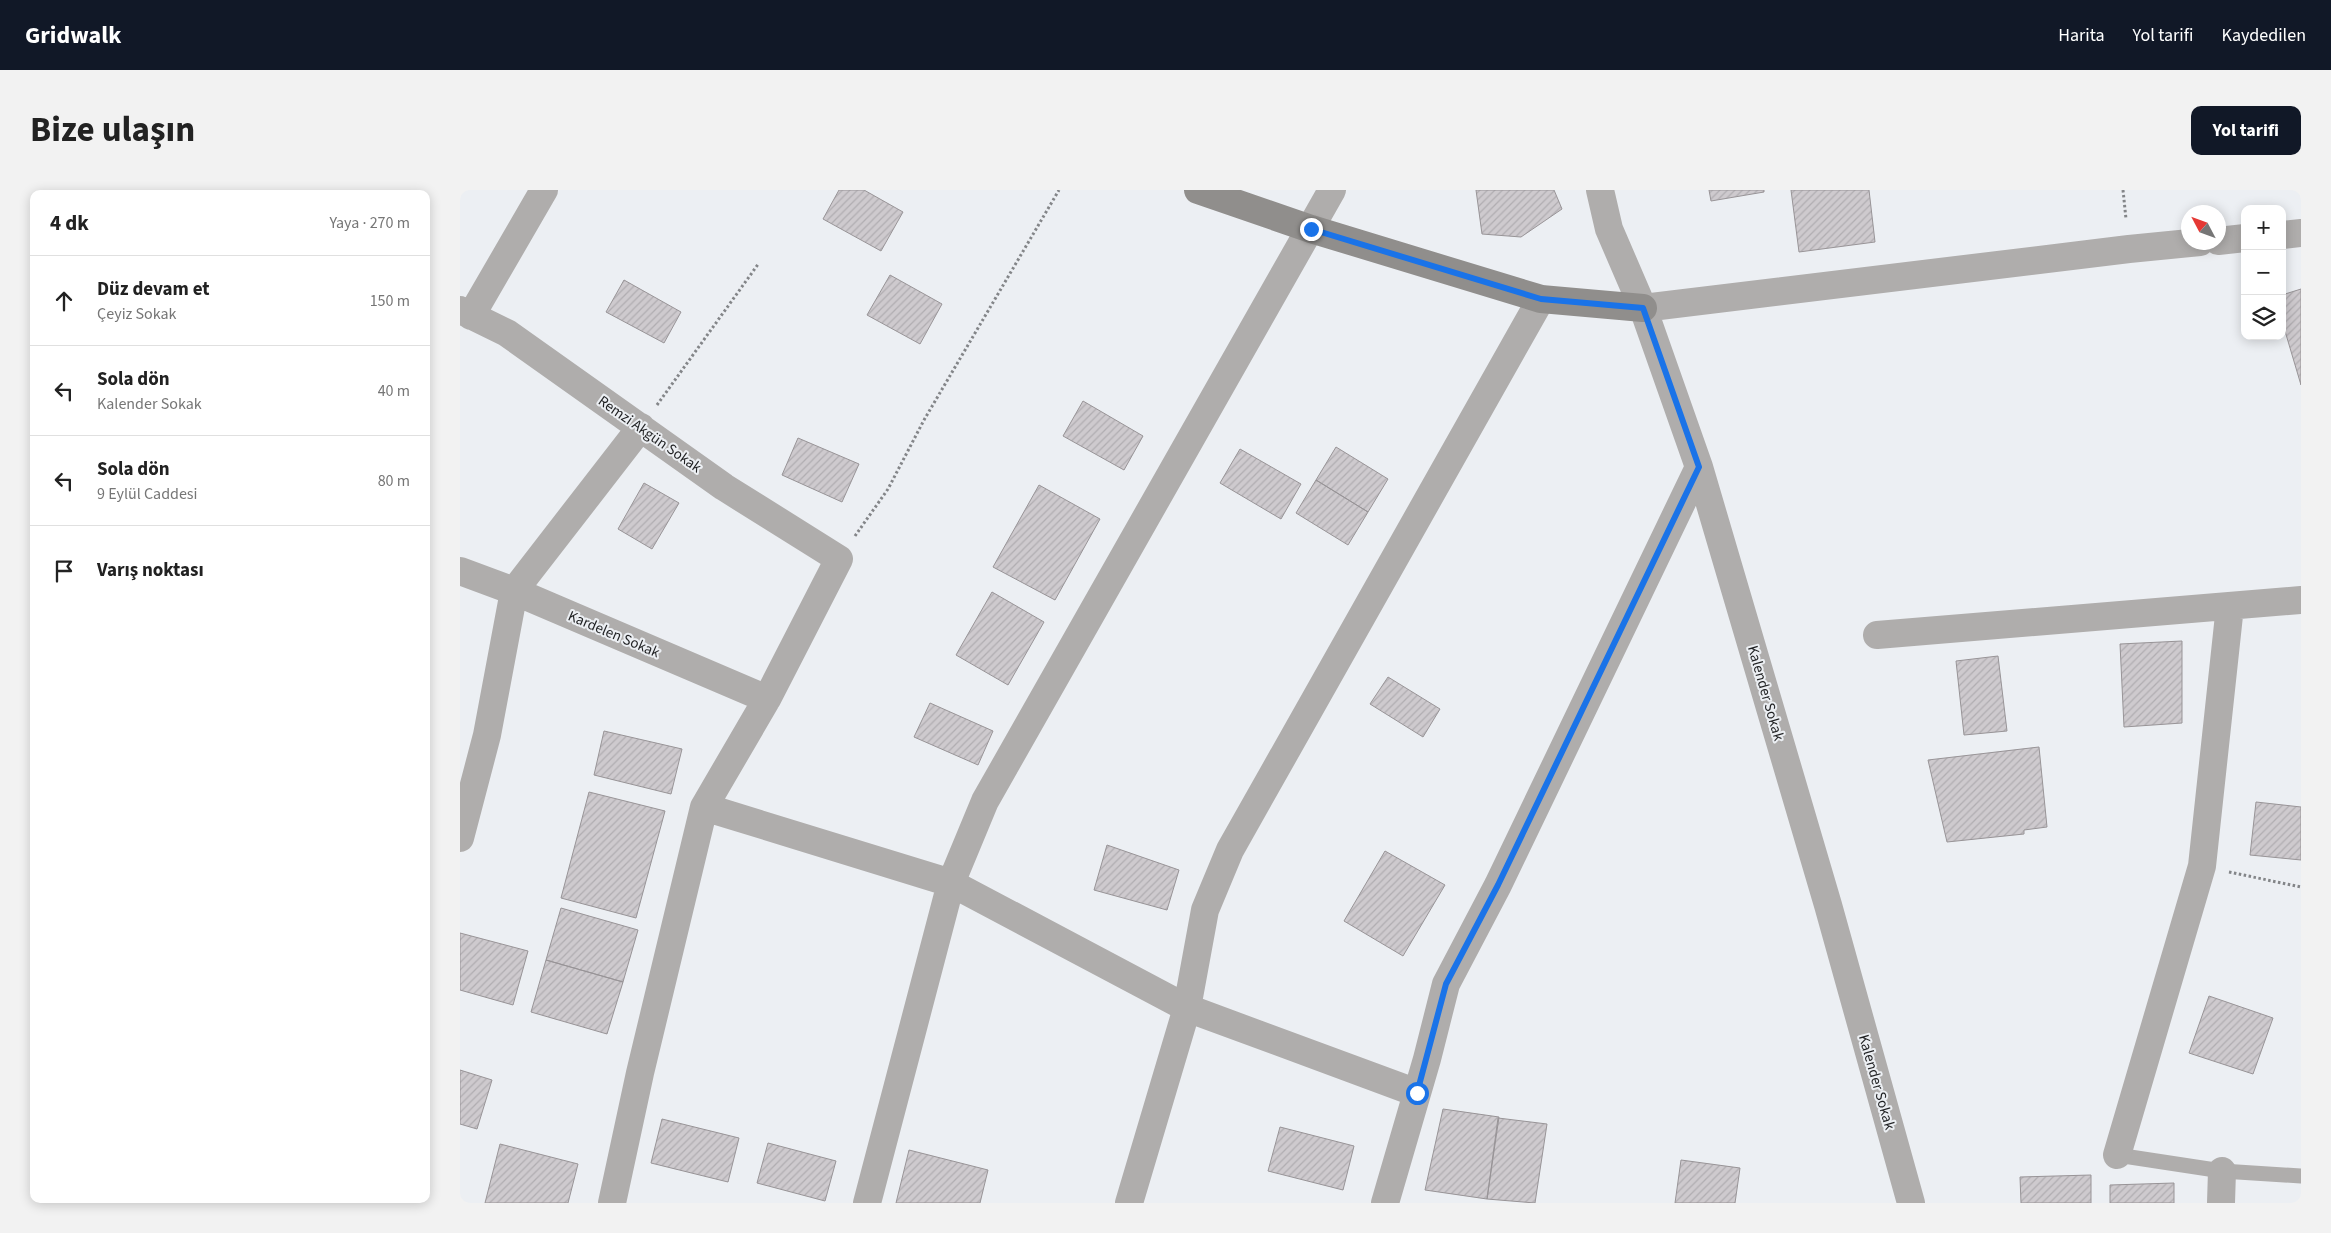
<!DOCTYPE html>
<html lang="tr">
<meta charset="utf-8">
<style>
:root{--surface:#fff;--page:#f2f2f2;--text:#222;--muted:#767676;--line:#e0e0e0;--accent:#111827}
body{margin:0;font-family:"Source Sans 3",sans-serif;background:var(--page);color:var(--text)}
.controls{position:absolute;right:15px;top:15px;display:grid;overflow:hidden;border-radius:10px;box-shadow:0 2px 12px #0003}
.controls button{width:45px;height:45px;display:grid;place-items:center;padding:0;border:0;border-bottom:1px solid var(--line);background:var(--surface);color:var(--text);font:25px sans-serif}
.compass{position:absolute;left:1721px;top:15px;width:45px;height:45px;border-radius:50%;background:var(--surface);box-shadow:0 2px 12px #0003;rotate:311deg}
.stop{position:absolute;width:15px;height:15px;margin:-11px;border:4px solid #1a73e8;border-radius:50%;background:#fff}
.stop.end{background:#1a73e8;border-color:#fff;box-shadow:0 1px 5px #0008}
.list{margin:0;padding:0;list-style:none}
h2{display:flex;justify-content:space-between;align-items:center;height:65px;margin:0;padding:0 20px;font-size:21px}
h2 small{font-size:16px;font-weight:400;color:var(--muted)}
.list li{display:grid;grid-template-columns:32px 1fr auto;gap:15px;align-items:center;box-sizing:border-box;height:90px;padding:0 20px;border-top:1px solid var(--line)}
.list b{display:block;font-size:19px;white-space:nowrap}
.list p{margin:0;font-size:16px;white-space:nowrap;color:var(--muted)}
.list em{font-size:16px;font-style:normal;color:var(--muted)}
.icon{flex:none;width:28px;height:28px;fill:none;stroke:currentColor;stroke-width:2;stroke-linecap:round;stroke-linejoin:round}
.map{position:relative;flex:none;width:1841px;height:1013px;overflow:hidden;border-radius:10px}
header{display:flex;align-items:center;gap:30px;box-sizing:border-box;height:70px;padding:0 25px;background:var(--accent);color:#fff}
header strong{font-size:24px}
nav{display:flex;gap:28px;margin-inline-start:auto;font-size:18px}
.intro{display:flex;align-items:center;justify-content:space-between;box-sizing:border-box;height:120px;padding:0 30px}
h1{margin:0;font-size:35px}
.button{padding:12px 22px;border-radius:10px;background:var(--accent);color:#fff;font-size:18px;font-weight:700}
main{display:flex;gap:30px;padding:0 30px}
aside{flex:1;background:var(--surface);border-radius:10px;box-shadow:0 2px 12px #0003}
.map>svg:first-child{display:block}
</style>
<header>
<strong>Gridwalk</strong>
<nav><a>Harita</a><a>Yol tarifi</a><a>Kaydedilen</a></nav>
</header>
<div class="intro"><h1>Bize ulaşın</h1><a class="button">Yol tarifi</a></div>
<main>
<aside>
<h2>4 dk<small>Yaya · 270 m</small></h2>
<ul class="list">
<li><svg class="icon" aria-label="ahead" viewBox="0 0 24 24"><path d="M12 20V5M6 11l6-6 6 6"/></svg><div><b>Düz devam et</b><p>Çeyiz Sokak</p></div><em>150 m</em></li>
<li><svg class="icon" aria-label="left" viewBox="0 0 24 24"><path d="M17 20v-9H6M10 6l-5 5 5 5"/></svg><div><b>Sola dön</b><p>Kalender Sokak</p></div><em>40 m</em></li>
<li><svg class="icon" aria-label="left" viewBox="0 0 24 24"><path d="M17 20v-9H6M10 6l-5 5 5 5"/></svg><div><b>Sola dön</b><p>9 Eylül Caddesi</p></div><em>80 m</em></li>
<li><svg class="icon" aria-label="arrive" viewBox="0 0 24 24"><path d="M6 21V4h12l-3 4 3 4H6"/></svg><div><b>Varış noktası</b></div></li>
</ul>
</aside>
<div class="map">
<svg width="1841" height="1013" viewBox="0 0 1841 1013">
<defs>
<pattern id="building-hatch" width="6" height="6" patternUnits="userSpaceOnUse" patternTransform="scale(1.25)"><rect width="6" height="6" fill="#cecace"/><path d="M-1 1l2-2M0 6l6-6M5 7l2-2" fill="none" stroke="#b0adb1"/></pattern>
</defs>
<rect width="100%" height="100%" fill="#eceff3"/>
<path fill="url(#building-hatch)" stroke="#989497" d="M 379,0 L 404,0 L 443,22 L 421,61 L 363,29 Z
M 1016,0 L 1094,0 L 1102,19 L 1061,47 L 1022,44 Z
M 1249,0 L 1304,0 L 1304,2 L 1251,11 Z
M 1331,0 L 1409,0 L 1415,52 L 1339,62 Z
M 430,85 L 482,114 L 460,154 L 407,125 Z
M 164,90 L 221,122 L 204,153 L 146,122 Z
M 1841,99 L 1841,195 L 1822,131 L 1822,105 Z
M 623,211 L 683,246 L 664,280 L 603,246 Z
M 338,248 L 399,274 L 382,312 L 322,285 Z
M 876,257 L 928,289 L 908,322 L 856,290 Z
M 780,259 L 841,294 L 821,329 L 760,293 Z
M 856,290 L 908,322 L 888,355 L 836,323 Z
M 184,293 L 219,313 L 192,359 L 158,339 Z
M 579,295 L 640,329 L 595,410 L 533,377 Z
M 532,402 L 584,432 L 548,495 L 496,465 Z
M 1722,451 L 1722,533 L 1664,537 L 1660,454 Z
M 1538,466 L 1547,541 L 1504,545 L 1496,471 Z
M 928,487 L 980,519 L 963,547 L 910,514 Z
M 470,513 L 533,541 L 518,575 L 454,547 Z
M 144,541 L 222,559 L 211,604 L 134,585 Z
M 1579,557 L 1587,637 L 1564,640 L 1564,644 L 1487,652 L 1468,570 Z
M 129,602 L 205,621 L 176,728 L 101,708 Z
M 1796,612 L 1841,617 L 1841,670 L 1790,665 Z
M 647,655 L 719,680 L 707,720 L 634,700 Z
M 925,661 L 985,695 L 943,766 L 884,731 Z
M 101,718 L 178,740 L 163,792 L 86,770 Z
M 0,743 L 68,761 L 53,815 L 0,800 Z
M 86,770 L 163,792 L 147,844 L 71,822 Z
M 1749,806 L 1813,828 L 1793,884 L 1729,863 Z
M 0,880 L 32,890 L 17,939 L 0,934 Z
M 983,919 L 1039,927 L 1027,1009 L 965,1000 Z
M 1038,928 L 1087,934 L 1075,1013 L 1027,1009 Z
M 202,929 L 279,948 L 268,992 L 191,973 Z
M 820,937 L 894,956 L 883,1000 L 808,981 Z
M 308,953 L 376,971 L 365,1011 L 297,993 Z
M 40,954 L 118,974 L 108,1013 L 25,1013 Z
M 449,960 L 528,980 L 520,1013 L 436,1013 Z
M 1221,970 L 1280,978 L 1275,1013 L 1215,1013 Z
M 1631,985 L 1631,1013 L 1561,1013 L 1560,987 Z
M 1714,993 L 1714,1013 L 1650,1013 L 1650,995 Z"/>
<g fill="none" stroke-linecap="round" stroke-linejoin="round">
<path stroke="#838588" stroke-width="3" stroke-dasharray="2.5 2.5" stroke-linecap="butt" d="M 1663,0 L 1666,29
M 197,215 L 299,73
M 395,346 L 428,299 L 464,230 L 599,0
M 1769,682 L 1841,697"/>
<path stroke="#afadac" stroke-width="15" d="M 1657,965 L 1762,981 L 1841,986"/>
<path stroke="#afadac" stroke-width="28" d="M 1140,0 L 1149,39 L 1183,118 L 1239,277 L 1368,715 L 1451,1013
M 1822,45 L 1841,43
M 1758,51 L 1785,48
M 1183,118 L 1669,59 L 1740,52
M 0,120 L 47,143 L 264,297 L 379,369 L 307,509 L 244,617 L 180,883 L 152,1013
M 11,126 L 84,0
M 0,381 L 54,401 L 307,509
M 1417,445 L 1841,410
M 244,617 L 491,693 L 727,818 L 957,903
M 0,648 L 27,545 L 54,401 L 181,237
M 1657,965 L 1742,676 L 1770,416
M 407,1013 L 491,693 L 525,611 L 872,0
M 669,1013 L 727,818 L 745,720 L 770,660 L 1081,109
M 925,1013 L 967,869 L 986,794 L 1038,695 L 1239,277
M 1761,1013 L 1762,981"/>
<path stroke="#908e8c" stroke-width="28" d="M 738,0 L 851,39 L 1081,109 L 1183,118"/>
</g>
<g fill="none" stroke-linecap="round" stroke-linejoin="round">
<path stroke="#1a73e8" stroke-width="6" d="M 851,39 L 1081,109 L 1183,118 L 1239,277 L 1038,695 L 986,794 L 957,903"/>
</g>
<g text-anchor="middle" stroke-width="4" stroke-linejoin="round" paint-order="stroke">
<g font-size="15" fill="#1f2022" stroke="#eceff3">
<text transform="translate(190 244) rotate(35)" y="5">Remzi Akgün Sokak</text>
<text transform="translate(154 444) rotate(23)" y="5">Kardelen Sokak</text>
<text transform="translate(1306 503) rotate(74)" y="5">Kalender Sokak</text>
<text transform="translate(1417 892) rotate(74)" y="5">Kalender Sokak</text>
</g>
</g>
</svg>
<div class="controls">
<button>+</button>
<button>−</button>
<button><svg class="icon" aria-label="layers" viewBox="0 0 24 24"><path d="M12 4l9 5-9 5-9-5zM3 14l9 5 9-5"/></svg></button>
</div>
<svg class="compass" viewBox="-18 -18 36 36"><path d="M0-13l5 13h-10z" fill="#e53935"/><path d="M0 13l5-13h-10z" fill="#767676"/></svg>
<div class="stop" style="left:957px;top:903px"></div>
<div class="stop end" style="left:851px;top:39px"></div>
</div>
</main>
